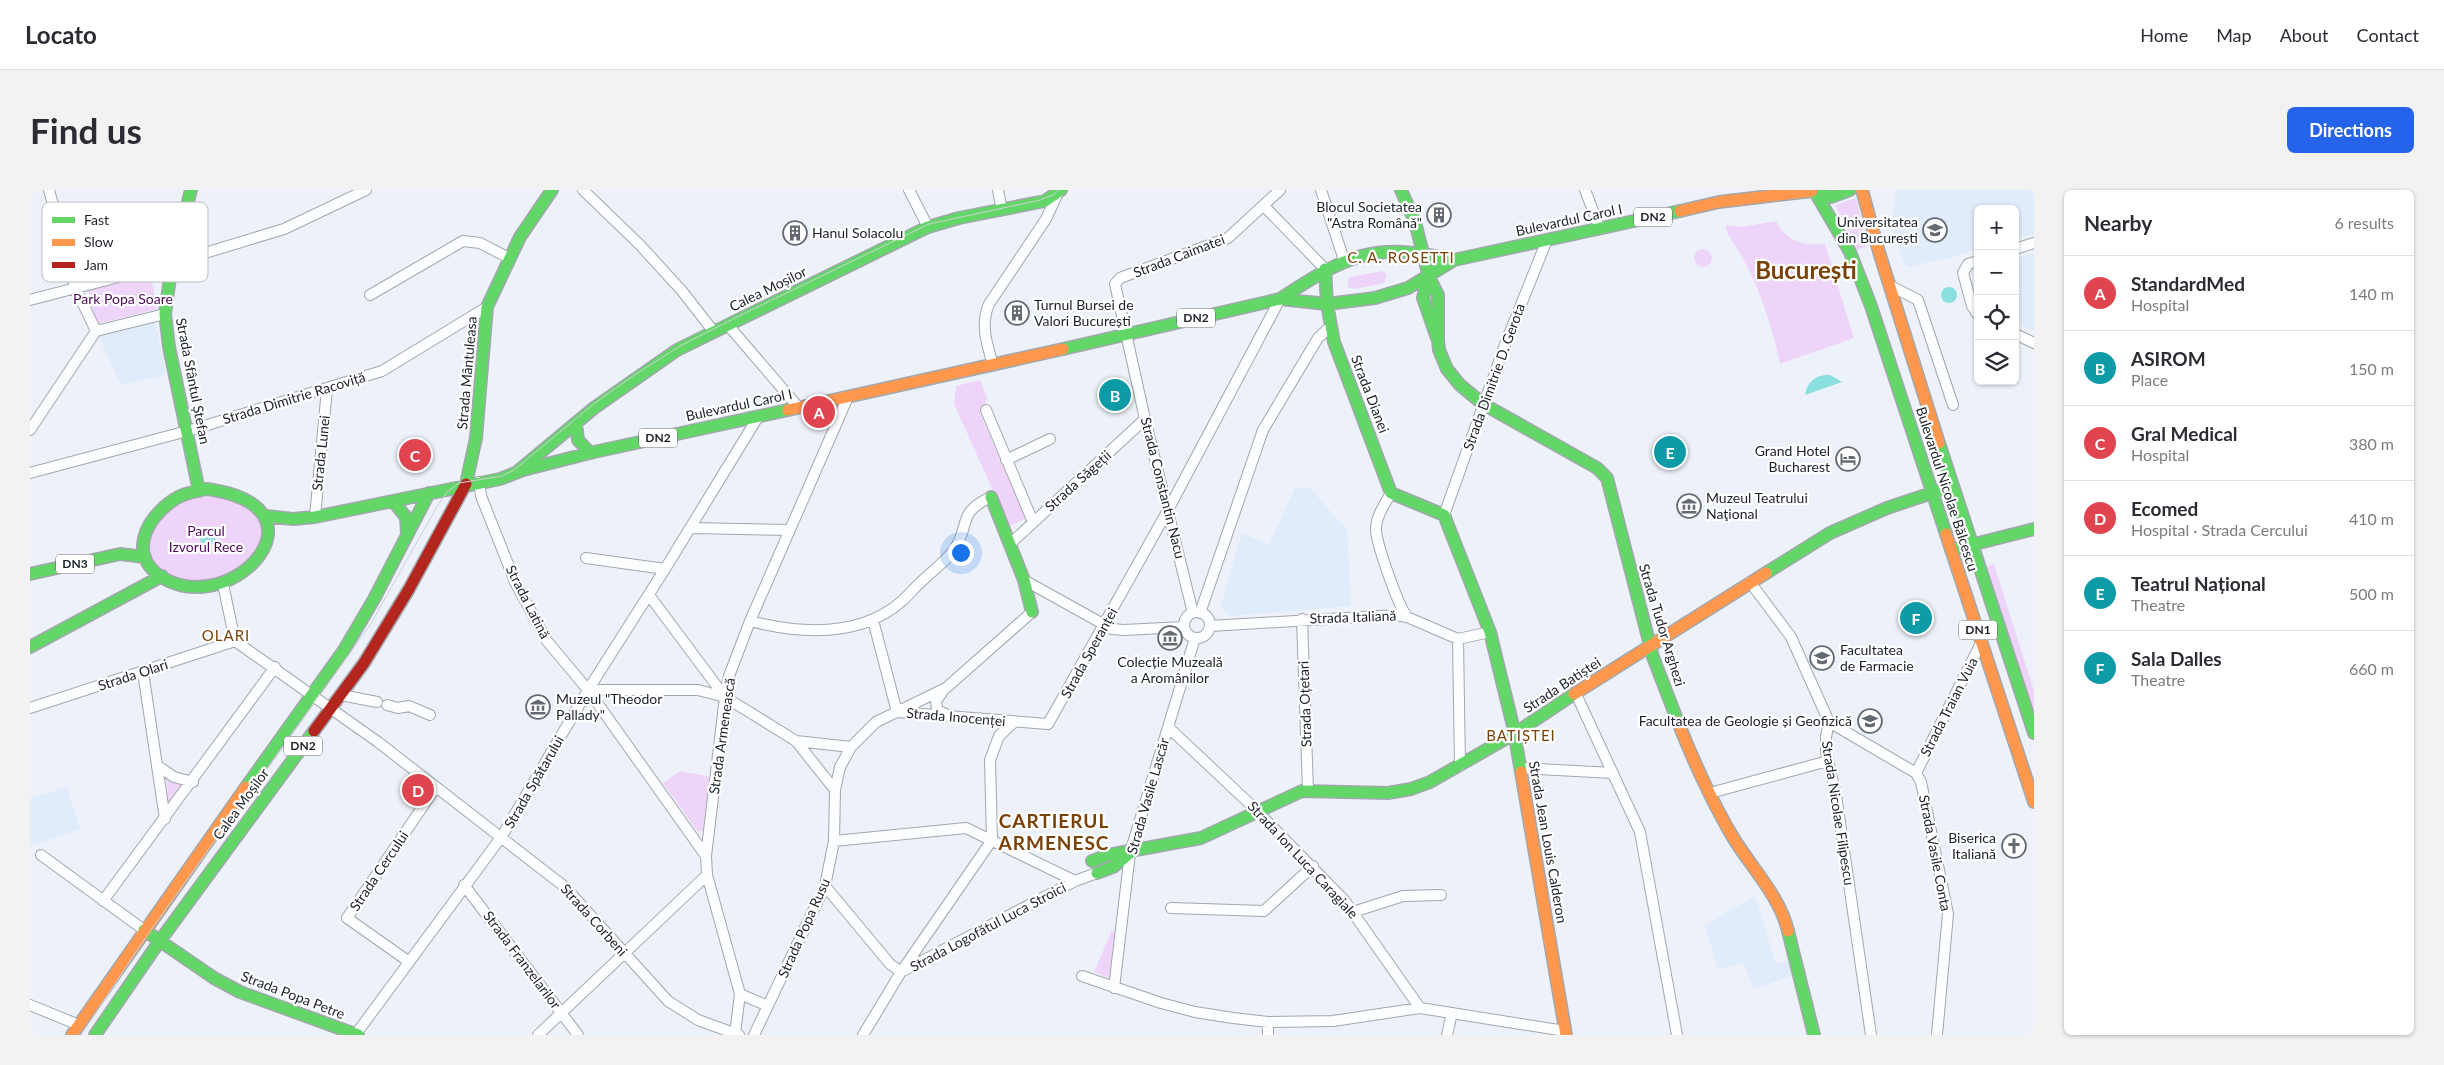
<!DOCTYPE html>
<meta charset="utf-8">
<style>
:root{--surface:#fff;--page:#f2f2f3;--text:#2b2b33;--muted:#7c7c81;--line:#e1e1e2;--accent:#2563eb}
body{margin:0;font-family:Lato,sans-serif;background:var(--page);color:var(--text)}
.controls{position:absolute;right:15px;top:15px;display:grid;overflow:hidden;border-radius:8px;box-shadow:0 1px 4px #0004}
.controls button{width:45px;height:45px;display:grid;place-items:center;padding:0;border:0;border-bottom:1px solid var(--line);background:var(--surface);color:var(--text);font:25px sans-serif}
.you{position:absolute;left:930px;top:362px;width:18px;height:18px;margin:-12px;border:4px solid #fff;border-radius:50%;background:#1a73e8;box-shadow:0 0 0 8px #1a73e833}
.badge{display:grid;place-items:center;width:32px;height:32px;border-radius:50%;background:var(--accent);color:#fff;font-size:16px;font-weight:700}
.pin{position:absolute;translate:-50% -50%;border:2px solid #fff;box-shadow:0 1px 5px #0006}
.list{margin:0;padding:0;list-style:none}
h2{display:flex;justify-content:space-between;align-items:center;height:65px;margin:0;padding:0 20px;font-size:21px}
h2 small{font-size:16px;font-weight:400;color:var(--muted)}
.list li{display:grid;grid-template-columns:32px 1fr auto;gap:15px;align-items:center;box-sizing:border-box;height:75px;padding:0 20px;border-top:1px solid var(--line)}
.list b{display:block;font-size:19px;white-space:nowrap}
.list p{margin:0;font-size:16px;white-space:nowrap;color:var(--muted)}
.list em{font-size:16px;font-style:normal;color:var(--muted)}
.icon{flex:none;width:28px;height:28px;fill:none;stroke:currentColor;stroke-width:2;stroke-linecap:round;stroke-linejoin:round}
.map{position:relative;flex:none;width:2004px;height:845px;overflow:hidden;border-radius:8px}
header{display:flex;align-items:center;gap:30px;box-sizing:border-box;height:70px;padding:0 25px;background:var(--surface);border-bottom:1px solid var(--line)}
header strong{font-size:24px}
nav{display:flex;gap:28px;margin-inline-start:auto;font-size:18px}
.intro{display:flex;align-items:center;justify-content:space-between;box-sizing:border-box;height:120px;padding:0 30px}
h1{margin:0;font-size:35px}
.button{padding:12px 22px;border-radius:8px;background:var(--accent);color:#fff;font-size:18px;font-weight:700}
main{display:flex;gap:30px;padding:0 30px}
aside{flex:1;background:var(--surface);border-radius:8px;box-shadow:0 1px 4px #0004}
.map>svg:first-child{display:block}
</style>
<header>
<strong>Locato</strong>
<nav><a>Home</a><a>Map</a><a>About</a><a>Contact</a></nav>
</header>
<div class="intro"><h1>Find us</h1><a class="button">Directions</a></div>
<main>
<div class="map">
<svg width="2004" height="845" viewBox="0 0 2004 845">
<rect width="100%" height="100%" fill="#edf2fa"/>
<path fill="#e0ebfb" d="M 1866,0 L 2004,0 L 2004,44 L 1985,50 L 1985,19 L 1948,19 L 1948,58 L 1916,70 L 1915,68 L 1879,77 L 1874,73 L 1860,32 L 1863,26 Z
M 2004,63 L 2004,141 L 1985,132 L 1985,68 Z
M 125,131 L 136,185 L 91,195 L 68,146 Z
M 1279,297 L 1317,340 L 1321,416 L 1199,426 L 1191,415 L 1212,343 L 1239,355 L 1265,298 Z
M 36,597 L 51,639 L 0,656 L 0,609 Z
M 1725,706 L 1746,774 L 1761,770 L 1764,785 L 1724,799 L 1713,773 L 1688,780 L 1675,735 Z"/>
<path fill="#efd4f9" d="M 1826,8 L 1838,56 L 1827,60 L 1805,15 Z
M 1746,31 C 1756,51 1773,56 1795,54 L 1824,148 L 1750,174 C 1743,139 1732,106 1716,74 C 1710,61 1700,50 1695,37 L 1697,35 L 1713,37 Z
M1664 68a9 9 0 1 1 18 0a9 9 0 1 1-18 0Z
M 1352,81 L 1357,85 L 1354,93 L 1325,99 L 1318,97 L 1318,89 L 1321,87 Z
M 120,85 L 128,119 L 66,134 L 58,100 Z
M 950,190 L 957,207 L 952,228 L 996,329 L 979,336 L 924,214 L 926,196 Z
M 188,307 C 226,315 249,335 217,369 C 207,380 190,391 174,392 C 166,392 152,389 144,387 C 94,369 129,316 165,308 C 172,306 180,307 188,307 Z
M 1964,374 L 2004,501 L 2004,537 L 1953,378 Z
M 650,581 L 677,586 L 680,590 L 673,641 L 668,642 L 633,593 Z
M 136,586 L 151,595 L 139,613 L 138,610 Z
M 1082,740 L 1085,743 L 1079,788 L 1064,782 Z"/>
<path fill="#8cdfdf" d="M1911 105a8 8 0 1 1 16 0a8 8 0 1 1-16 0Z
M 1800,185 L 1812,192 L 1775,205 C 1777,191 1787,184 1800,185 Z
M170 348a8 8 0 1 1 16 0a8 8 0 1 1-16 0Z"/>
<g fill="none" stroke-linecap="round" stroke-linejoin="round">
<g stroke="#a2a7ae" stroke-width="12">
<path id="street" d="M 19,0 L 45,97 L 66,141
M 553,0 L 610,55 L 652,101 L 684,142
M 879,0 L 898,37
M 968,0 L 972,20
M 1291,0 L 1314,70
M 1555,0 L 1570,39
M 1234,16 L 1295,79
M 1985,59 L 2004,53
M 1948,71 L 1938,74 L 1933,83 L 1942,116 L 1948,125
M 1859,95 L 1888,110 L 1923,215
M 340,105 L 433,51 L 450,53 L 479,68
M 0,110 L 142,73 L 254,39 L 336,0
M 698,135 L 769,218
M 66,141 L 135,124
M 1985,144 L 2004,153
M 963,175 C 957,154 950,135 959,114 L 1016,29 L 1028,3
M 956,220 L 1003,332
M 0,240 L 66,141
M 976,270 L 1020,249
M 0,283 L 161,240 L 352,181 L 457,117
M 449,292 L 451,306 L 486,394 L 517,451 L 558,500 L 676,666
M 1361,303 C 1355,314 1346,326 1346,339 C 1346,353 1368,415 1377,427
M 1414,325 L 1476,152 L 1517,50
M 285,327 L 297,199
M 661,338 L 759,340
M 980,354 L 1115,229
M 556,368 L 635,379
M 994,390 L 1082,439 L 1094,440 L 1154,437
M 1720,392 L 1761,447 L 1799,532 L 1796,547 L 1796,562 L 1806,605 L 1841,845
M 193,394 L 205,451 L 348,552 L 535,697 L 638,811 L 668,830 L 709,845
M 619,405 L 695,507
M1154 435a13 13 0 1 1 26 0a13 13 0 1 1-26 0Z
M 1163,423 L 1115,229 L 1085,94 L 1090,88 L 1198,48 L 1250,0
M 1170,423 L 1233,240 L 1288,148 L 1300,137
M 1272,429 L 1278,600
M 843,430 L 867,522
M 720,431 C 771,444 830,448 872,411 C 879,405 884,398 891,392 C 901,382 915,372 924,360 C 941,335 926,323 961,307
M 1180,436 L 1366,425 L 1377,427 L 1428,449 L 1460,442
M 1428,449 L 1430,576
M 113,482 L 135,629
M 558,500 L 668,500 L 695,507 L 766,551 L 805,600
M 913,501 L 906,511 L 907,520 L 918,525
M 1546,504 L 1610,642 L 1647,845
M 311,505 L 347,512
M 357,515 L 368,518 L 379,516 L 400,525
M 0,518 L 205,451
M 867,522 L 1018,534 L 1138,320 L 1250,109
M 1799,532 L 1886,583 L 1891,592 L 1918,724 L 1907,845
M 1138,537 L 1220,614 L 1314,710 L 1390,818
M 766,551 L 821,557
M 128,576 L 144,587 L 163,592
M 1491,578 L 1583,583
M 1886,583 L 1952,451
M 1680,603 L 1798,571
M 804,651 L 936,638 L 1045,691
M 11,665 L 114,740
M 434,695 L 548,845
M 795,696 L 860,774 L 871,782
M 73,711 L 245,477
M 1141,718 L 1234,721 L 1283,676
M 1323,722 L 1373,706 L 1411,705
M 378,771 L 317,728 L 406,597
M 875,780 L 1045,691 L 1067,683
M 1052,786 L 1131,813 L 1165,822 L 1203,828 L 1238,832 L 1303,831 L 1390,818 L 1535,841
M 1084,798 L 1100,663 L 1165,448
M 710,804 L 738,816
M 0,815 L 49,835
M 326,844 L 472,646 L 558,500 L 635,379 L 728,227
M 705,844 L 710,804 L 677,685 L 676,666 L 695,507 L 699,486 L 720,431 L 818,207
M 508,845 L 677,685
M 724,845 L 795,696 L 804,651 L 805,600 L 810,577 L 821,557 L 846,532 L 916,498 L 1002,422
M 833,845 L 871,782 L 962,650 L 960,570 L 969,546 L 984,532
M 1238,845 L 1238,832
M 1417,845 L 1422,823"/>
</g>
<g stroke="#a2a7ae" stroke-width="14">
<path id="fast" d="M 161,0 L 142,73 L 135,124 L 139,157 L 169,301
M 1371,0 L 1385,32 L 1399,87 L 1408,105 L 1408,150 L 1409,160 L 1417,179 L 1430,195 L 1453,214 L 1567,278 L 1577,288 L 1623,467 L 1648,532
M 1782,0 L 1801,7 L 1820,0
M 1785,2 L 1820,62 L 1841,116 L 1916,344
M 1295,79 L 1297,114
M 1398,86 L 1393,108 L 1407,148
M 1250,109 C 1317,65 1344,51 1424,70
M 1297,114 L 1304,152 L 1361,303 L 1414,325 L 1460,442 L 1483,536 L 1491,582
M 1033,159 L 1250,109 L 1297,114 L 1345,108 L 1378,98 L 1424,70 L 1650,21
M 546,233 L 548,250 L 560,263
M 1909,253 L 2004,543
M 487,282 L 564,218 L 647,160 L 898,37 L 929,28 L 1015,11 L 1031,0
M 436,294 L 446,248 L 457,117 L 490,47 L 522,0
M 177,299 C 305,317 203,429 133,388 C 97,366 115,328 145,309 C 154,303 166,301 177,299 Z
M 961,307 L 994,390 L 1002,422
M 363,311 L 376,327 L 377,344
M 236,326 L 263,329 L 285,327 L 470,289 L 493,280 L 564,262 L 758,220
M 1921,360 L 2004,339
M 1736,383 L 1800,343 L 1857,318 L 1923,296
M 0,384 L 90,364 L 115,367
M 0,457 L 132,386
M 216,597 L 314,460 L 344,409 L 399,303
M 1062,671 L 1078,665 L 1171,648 L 1272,601 L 1358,603 L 1381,599 L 1400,592 L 1484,544 L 1544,504
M 1067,683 L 1083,677 L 1100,663
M 114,740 L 184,788 L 210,802 L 328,845
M 1758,741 L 1784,845
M 65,845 L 129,752 L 284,541"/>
</g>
<g stroke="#a2a7ae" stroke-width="14">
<path id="slow" d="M 1832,0 L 1849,62 L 1909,253
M 1650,21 L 1689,12 L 1782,1
M 758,220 L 1033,159
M 1916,344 L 2004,612
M 1544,504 L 1736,383
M 1648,532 C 1662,568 1684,616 1704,649 C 1722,678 1750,707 1758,741
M 1491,582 L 1536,845
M 42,845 L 216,597"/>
</g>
<g stroke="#a2a7ae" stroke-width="14">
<path id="jam" d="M 284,541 L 334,473 L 379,399 L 436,294"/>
</g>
<use href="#street" stroke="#fcfdfe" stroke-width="10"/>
<use href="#fast" stroke="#63d668" stroke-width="11"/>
<use href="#slow" stroke="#ff974d" stroke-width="11"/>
<use href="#jam" stroke="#b3261e" stroke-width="11"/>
<path stroke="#cfd1d4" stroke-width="1" d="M 51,845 L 118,744 L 340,435 L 408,315 L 417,302 L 429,293 L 472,286 L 484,280 L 565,213 L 603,186 L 650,156 L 709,126 L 899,34 L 1010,10 L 1023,5 L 1029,0"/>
</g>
<defs>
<g id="building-ring" transform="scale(1.25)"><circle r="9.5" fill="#fff" stroke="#656a72" stroke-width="1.5"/><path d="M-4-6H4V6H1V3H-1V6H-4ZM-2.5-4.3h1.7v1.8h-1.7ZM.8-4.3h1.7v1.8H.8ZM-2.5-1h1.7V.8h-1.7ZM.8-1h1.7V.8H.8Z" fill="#656a72"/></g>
<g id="university-ring" transform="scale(1.25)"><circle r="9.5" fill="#fff" stroke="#656a72" stroke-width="1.5"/><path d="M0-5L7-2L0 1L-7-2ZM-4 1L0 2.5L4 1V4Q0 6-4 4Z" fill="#656a72"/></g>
<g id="hotel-ring" transform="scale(1.25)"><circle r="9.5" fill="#fff" stroke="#656a72" stroke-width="1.5"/><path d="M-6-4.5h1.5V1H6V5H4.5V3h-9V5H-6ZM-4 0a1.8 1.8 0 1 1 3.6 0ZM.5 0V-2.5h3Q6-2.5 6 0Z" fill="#656a72"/></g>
<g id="museum-ring" transform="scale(1.25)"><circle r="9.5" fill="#fff" stroke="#656a72" stroke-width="1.5"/><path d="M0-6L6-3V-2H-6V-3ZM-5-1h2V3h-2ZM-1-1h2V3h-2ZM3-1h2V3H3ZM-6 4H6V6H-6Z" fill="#656a72"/></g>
<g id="church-ring" transform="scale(1.25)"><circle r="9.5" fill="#fff" stroke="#656a72" stroke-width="1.5"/><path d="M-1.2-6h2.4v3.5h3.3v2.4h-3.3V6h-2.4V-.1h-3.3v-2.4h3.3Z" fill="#656a72"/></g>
</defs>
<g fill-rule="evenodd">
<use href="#building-ring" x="1409" y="25"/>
<use href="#university-ring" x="1905" y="40"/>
<use href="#building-ring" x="765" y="43"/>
<use href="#building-ring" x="987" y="123"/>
<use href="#hotel-ring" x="1818" y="269"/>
<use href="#museum-ring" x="1659" y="316"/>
<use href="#museum-ring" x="1140" y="448"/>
<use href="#university-ring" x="1792" y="468"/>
<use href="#museum-ring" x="508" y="517"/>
<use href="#university-ring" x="1840" y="531"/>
<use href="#church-ring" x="1984" y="656"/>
</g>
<g text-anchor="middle" stroke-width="4.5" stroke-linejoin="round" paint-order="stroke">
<g fill="#fff" stroke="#606469" stroke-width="1">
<rect x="1604" y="17.5" width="38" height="19" rx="4"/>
<rect x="1147" y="118.5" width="38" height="19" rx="4"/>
<rect x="609" y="238.5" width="38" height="19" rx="4"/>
<rect x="26" y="364.5" width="38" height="19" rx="4"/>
<rect x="1929" y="430.5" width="38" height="19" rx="4"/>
<rect x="254" y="546.5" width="38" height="19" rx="4"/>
</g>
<g font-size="12" font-weight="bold" fill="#1c2129">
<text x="1623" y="31">DN2</text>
<text x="1166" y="132">DN2</text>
<text x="628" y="252">DN2</text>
<text x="45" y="378">DN3</text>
<text x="1948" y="444">DN1</text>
<text x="273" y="560">DN2</text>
</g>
<g font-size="14" fill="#1c2129" stroke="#fff" text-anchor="end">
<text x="1392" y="22">Blocul Societatea<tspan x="1392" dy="16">"Astra Română"</tspan></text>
<text x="1888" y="37">Universitatea<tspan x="1888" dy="16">din București</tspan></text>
<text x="782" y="48" text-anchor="start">Hanul Solacolu</text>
<text x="1004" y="120" text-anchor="start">Turnul Bursei de<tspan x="1004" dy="16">Valori București</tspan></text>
<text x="1800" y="266">Grand Hotel<tspan x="1800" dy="16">Bucharest</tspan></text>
<text x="1676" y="313" text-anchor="start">Muzeul Teatrului<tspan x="1676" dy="16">Naţional</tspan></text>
<text x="1810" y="465" text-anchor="start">Facultatea<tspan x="1810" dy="16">de Farmacie</tspan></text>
<text x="1140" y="477" text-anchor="middle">Colecție Muzeală<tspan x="1140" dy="16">a Aromânilor</tspan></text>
<text x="526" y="514" text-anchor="start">Muzeul "Theodor<tspan x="526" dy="16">Pallady"</tspan></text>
<text x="1822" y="536">Facultatea de Geologie și Geofizică</text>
<text x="1966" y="653">Biserica<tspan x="1966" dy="16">Italiană</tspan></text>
</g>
<g font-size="14" fill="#1c2129" stroke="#fff">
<text transform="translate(1539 30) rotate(-12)" y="5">Bulevardul Carol I</text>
<text transform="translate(1149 66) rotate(-21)" y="5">Strada Caimatei</text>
<text transform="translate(738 99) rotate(-26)" y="5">Calea Moșilor</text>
<text transform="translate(437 183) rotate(-85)" y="5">Strada Mântuleasa</text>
<text transform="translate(1464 187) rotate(-70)" y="5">Strada Dimitrie D. Gerota</text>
<text transform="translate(163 191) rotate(79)" y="5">Strada Sfântul Ștefan</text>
<text transform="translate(1340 204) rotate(69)" y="5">Strada Dianei</text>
<text transform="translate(264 208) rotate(-17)" y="5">Strada Dimitrie Racoviță</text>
<text transform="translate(709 215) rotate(-12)" y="5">Bulevardul Carol I</text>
<text transform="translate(291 263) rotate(-84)" y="5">Strada Lunei</text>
<text transform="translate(1048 291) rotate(-42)" y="5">Strada Săgeții</text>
<text transform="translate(1133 298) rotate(76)" y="5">Strada Constantin Nacu</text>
<text transform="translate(1917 299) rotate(72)" y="5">Bulevardul Nicolae Bălcescu</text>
<text transform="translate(498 412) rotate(63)" y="5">Strada Latină</text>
<text transform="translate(1323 427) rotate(-2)" y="5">Strada Italiană</text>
<text transform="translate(1632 435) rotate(73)" y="5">Strada Tudor Arghezi</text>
<text transform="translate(1059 463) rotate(-61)" y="5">Strada Speranței</text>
<text transform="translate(103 485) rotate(-18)" y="5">Strada Olari</text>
<text transform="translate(1532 495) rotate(-33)" y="5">Strada Batiștei</text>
<text transform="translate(1275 514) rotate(-92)" y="5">Strada Oțetari</text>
<text transform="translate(1919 517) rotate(-63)" y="5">Strada Traian Vuia</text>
<text transform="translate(926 527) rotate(5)" y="5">Strada Inocenței</text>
<text transform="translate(692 546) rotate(-82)" y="5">Strada Armenească</text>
<text transform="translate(504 592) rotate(-60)" y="5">Strada Spătarului</text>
<text transform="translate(1118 606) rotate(-74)" y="5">Strada Vasile Lascăr</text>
<text transform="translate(211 614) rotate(-54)" y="5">Calea Moșilor</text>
<text transform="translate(1808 623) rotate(81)" y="5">Strada Nicolae Filipescu</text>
<text transform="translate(1518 652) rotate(80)" y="5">Strada Jean Louis Calderon</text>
<text transform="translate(1905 663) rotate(79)" y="5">Strada Vasile Conta</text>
<text transform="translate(1273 670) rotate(47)" y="5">Strada Ion Luca Caragiale</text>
<text transform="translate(349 681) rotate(-56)" y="5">Strada Cercului</text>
<text transform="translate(564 730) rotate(48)" y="5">Strada Corbeni</text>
<text transform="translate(958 737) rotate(-28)" y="5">Strada Logofătul Luca Stroici</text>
<text transform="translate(774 738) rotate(-66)" y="5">Strada Popa Rusu</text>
<text transform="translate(492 770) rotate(53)" y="5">Strada Franzelarilor</text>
<text transform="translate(263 805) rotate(21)" y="5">Strada Popa Petre</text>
</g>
<g font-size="14" fill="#4d0a57" stroke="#fff">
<text x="93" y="114">Park Popa Soare</text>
<text x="176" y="346">Parcul<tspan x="176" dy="16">Izvorul Rece</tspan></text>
</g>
<g font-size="15" letter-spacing="1" fill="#7a4208" stroke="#fff">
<text x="1371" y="73">C. A. ROSETTI</text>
<text x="196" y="451">OLARI</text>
<text x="1491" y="551">BATIȘTEI</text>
</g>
<g font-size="19" font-weight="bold" letter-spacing="1" fill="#7a4208" stroke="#fff">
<text x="1024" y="638">CARTIERUL<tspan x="1024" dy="22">ARMENESC</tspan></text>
</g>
<g font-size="24" font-weight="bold" fill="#7a4208" stroke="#fff">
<text x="1776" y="89">București</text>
</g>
</g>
<rect x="12" y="12" width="166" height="80" rx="8" fill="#fff" stroke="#bbbcbf" stroke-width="1"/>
<rect x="22" y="27" width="23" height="6" fill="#63d668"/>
<rect x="22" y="49" width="23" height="7" fill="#ff974d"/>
<rect x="22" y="72" width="23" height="6" fill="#b3261e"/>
<g font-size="14" fill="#1c2129">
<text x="54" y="35">Fast</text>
<text x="54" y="57">Slow</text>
<text x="54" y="80">Jam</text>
</g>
</svg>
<div class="controls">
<button>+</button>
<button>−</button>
<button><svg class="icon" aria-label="locate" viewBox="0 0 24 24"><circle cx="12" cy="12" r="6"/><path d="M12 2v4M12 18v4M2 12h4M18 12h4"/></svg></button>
<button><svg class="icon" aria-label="layers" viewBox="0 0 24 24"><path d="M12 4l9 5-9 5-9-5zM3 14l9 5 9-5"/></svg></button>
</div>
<div class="you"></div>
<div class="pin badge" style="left:789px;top:222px;background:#e0444e">A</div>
<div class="pin badge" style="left:1085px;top:205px;background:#0f9aa8">B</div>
<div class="pin badge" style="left:385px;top:265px;background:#e0444e">C</div>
<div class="pin badge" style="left:388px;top:600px;background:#e0444e">D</div>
<div class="pin badge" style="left:1640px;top:262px;background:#0f9aa8">E</div>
<div class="pin badge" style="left:1886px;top:428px;background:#0f9aa8">F</div>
</div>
<aside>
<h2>Nearby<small>6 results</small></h2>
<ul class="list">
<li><span class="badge" style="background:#e0444e">A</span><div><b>StandardMed</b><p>Hospital</p></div><em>140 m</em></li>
<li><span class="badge" style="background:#0f9aa8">B</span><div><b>ASIROM</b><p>Place</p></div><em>150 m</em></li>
<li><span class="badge" style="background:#e0444e">C</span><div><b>Gral Medical</b><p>Hospital</p></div><em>380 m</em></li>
<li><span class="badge" style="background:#e0444e">D</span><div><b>Ecomed</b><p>Hospital · Strada Cercului</p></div><em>410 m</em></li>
<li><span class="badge" style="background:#0f9aa8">E</span><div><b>Teatrul Național</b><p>Theatre</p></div><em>500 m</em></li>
<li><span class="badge" style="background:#0f9aa8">F</span><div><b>Sala Dalles</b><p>Theatre</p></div><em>660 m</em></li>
</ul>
</aside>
</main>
